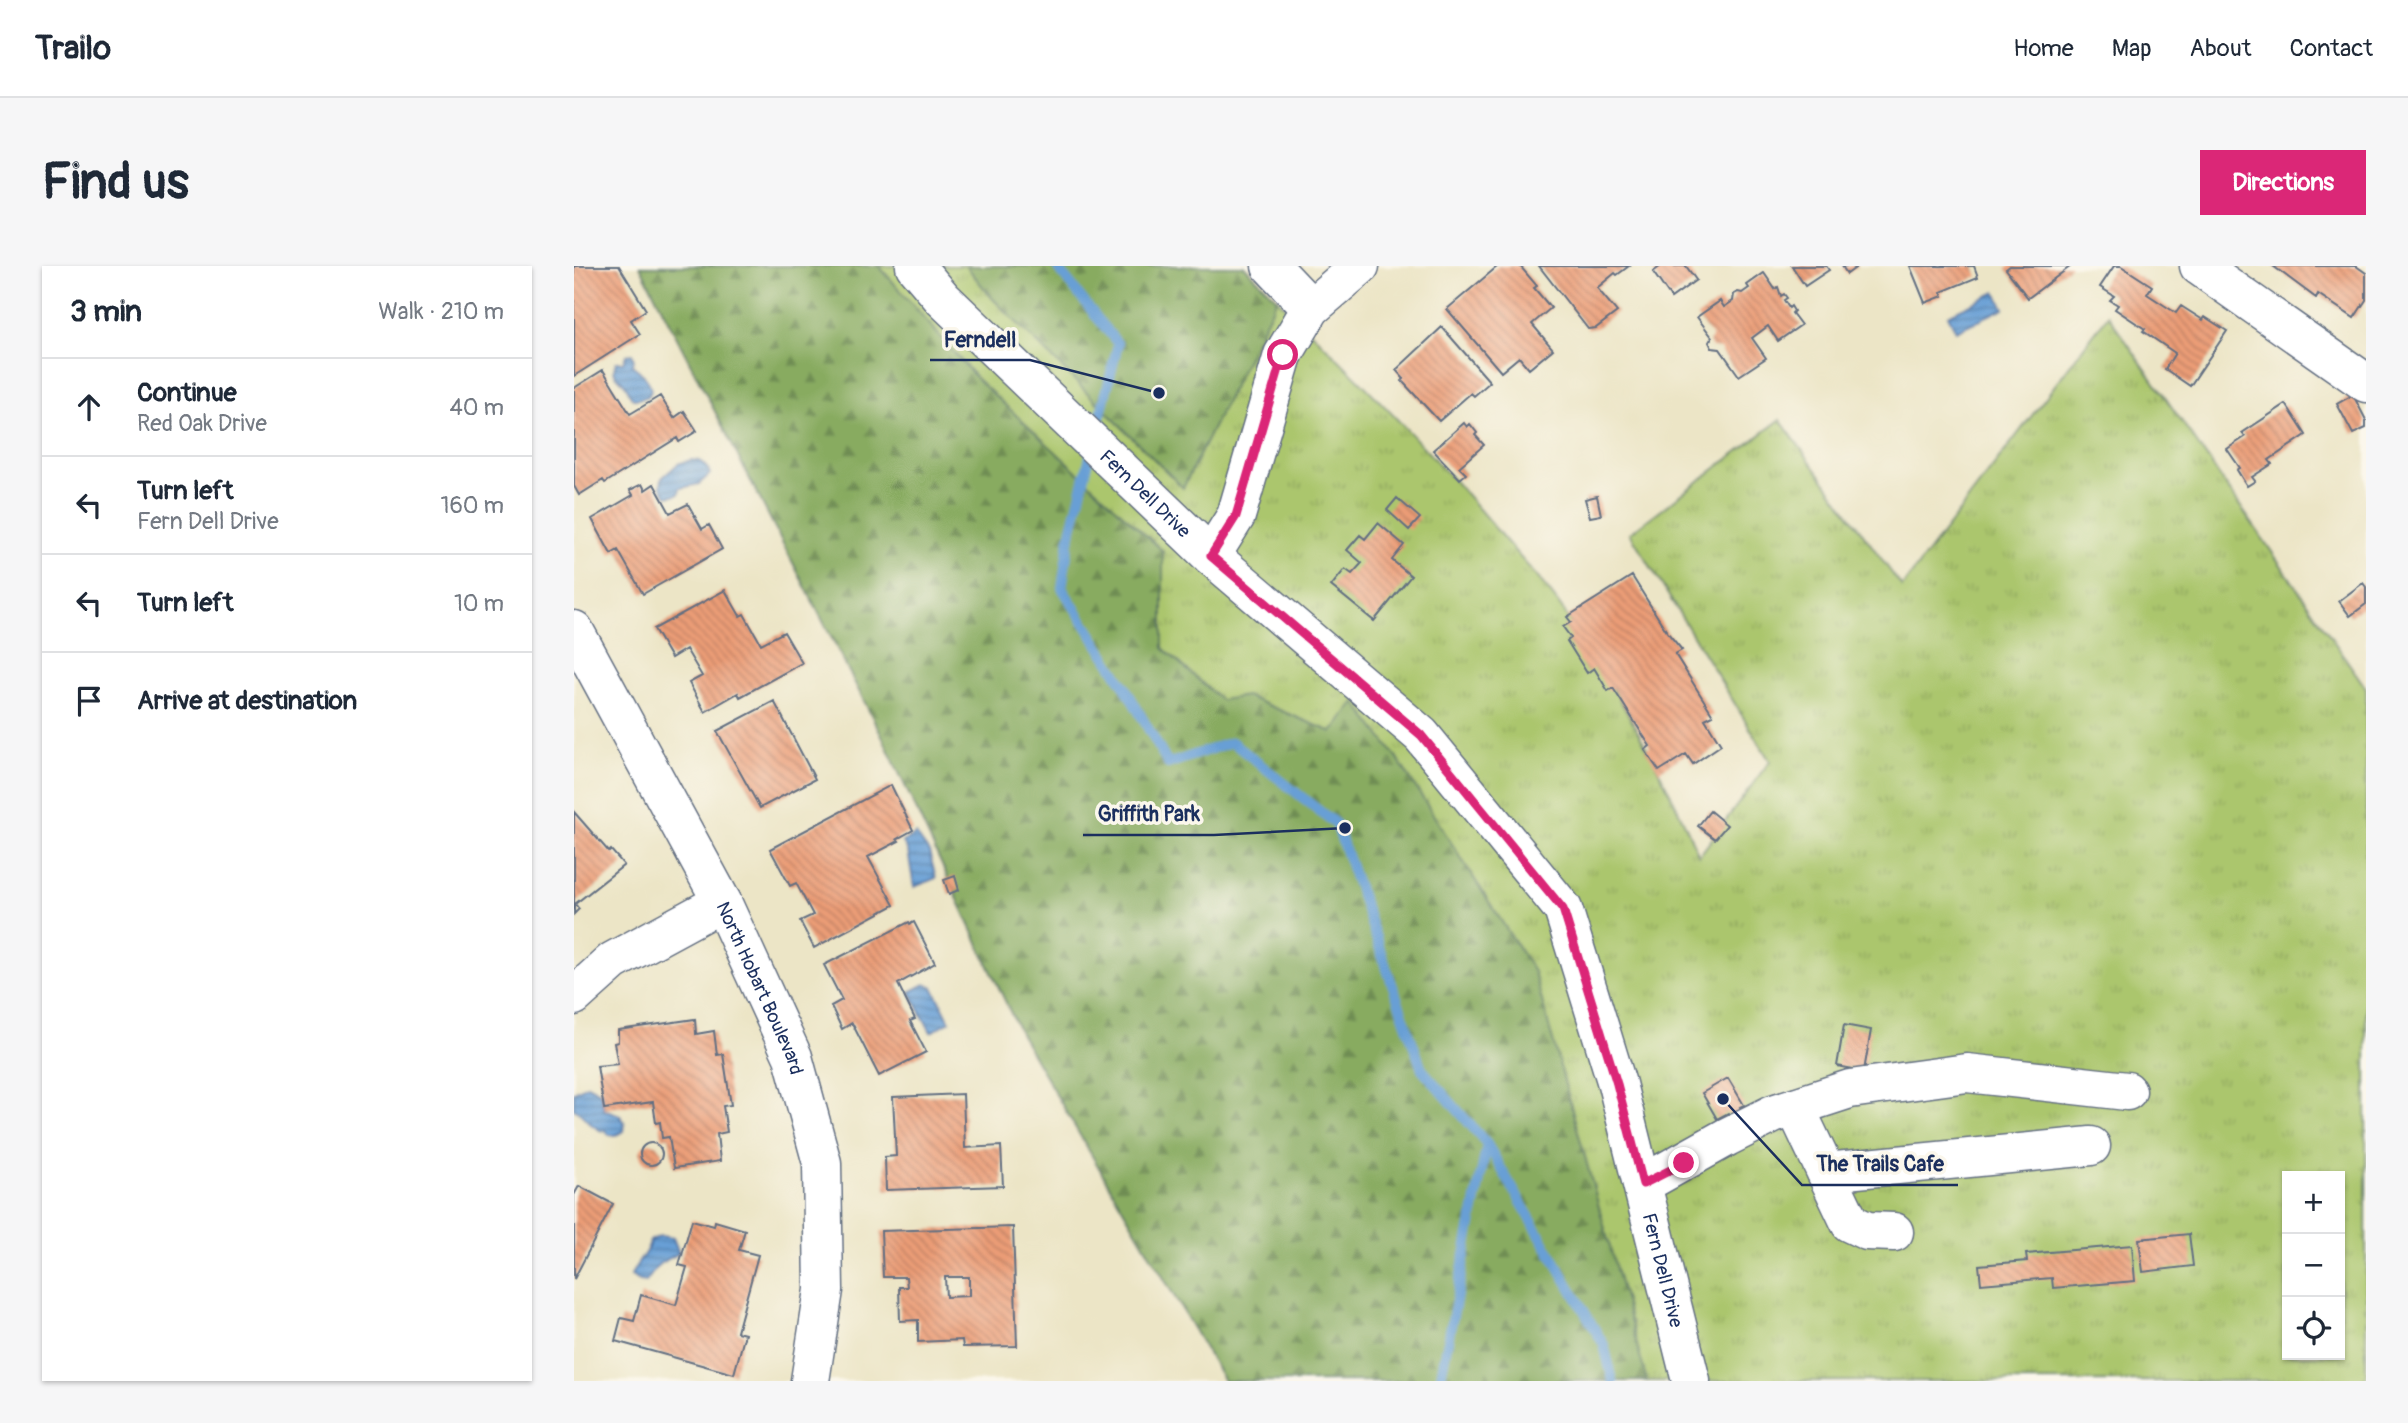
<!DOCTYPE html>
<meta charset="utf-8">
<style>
:root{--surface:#fff;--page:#f6f6f7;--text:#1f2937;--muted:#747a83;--line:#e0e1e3;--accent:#db2777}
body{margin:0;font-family:Pangolin,sans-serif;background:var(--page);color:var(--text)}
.controls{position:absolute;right:21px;bottom:21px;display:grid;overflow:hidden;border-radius:0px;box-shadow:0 2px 5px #0004}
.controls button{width:63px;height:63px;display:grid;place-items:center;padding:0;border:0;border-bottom:2px solid var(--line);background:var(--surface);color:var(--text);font:35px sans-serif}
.stop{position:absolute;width:21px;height:21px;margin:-16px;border:5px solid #db2777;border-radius:50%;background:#fff}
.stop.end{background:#db2777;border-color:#fff;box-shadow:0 2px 7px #0008}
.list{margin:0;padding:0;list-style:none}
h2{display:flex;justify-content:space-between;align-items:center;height:91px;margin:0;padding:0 28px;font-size:30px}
h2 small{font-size:23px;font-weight:400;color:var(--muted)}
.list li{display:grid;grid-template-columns:46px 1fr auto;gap:21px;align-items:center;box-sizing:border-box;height:98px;padding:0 28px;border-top:2px solid var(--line)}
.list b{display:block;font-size:26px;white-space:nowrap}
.list p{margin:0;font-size:23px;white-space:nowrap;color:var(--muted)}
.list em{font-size:23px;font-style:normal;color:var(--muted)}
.icon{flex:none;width:38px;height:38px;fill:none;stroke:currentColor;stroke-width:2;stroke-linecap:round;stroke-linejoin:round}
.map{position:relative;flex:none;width:1792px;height:1115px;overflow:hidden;border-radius:0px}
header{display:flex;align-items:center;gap:42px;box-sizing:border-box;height:98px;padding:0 35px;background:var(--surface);border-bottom:2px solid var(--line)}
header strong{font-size:33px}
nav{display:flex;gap:38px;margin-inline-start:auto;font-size:24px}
.intro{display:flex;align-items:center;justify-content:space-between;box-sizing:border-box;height:168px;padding:0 42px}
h1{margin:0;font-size:49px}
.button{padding:18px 32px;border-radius:0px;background:var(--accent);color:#fff;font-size:24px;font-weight:700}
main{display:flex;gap:42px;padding:0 42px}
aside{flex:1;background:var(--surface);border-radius:0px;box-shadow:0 2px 5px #0004}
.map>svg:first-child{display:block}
</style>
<header>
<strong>Trailo</strong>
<nav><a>Home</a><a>Map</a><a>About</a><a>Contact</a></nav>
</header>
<div class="intro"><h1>Find us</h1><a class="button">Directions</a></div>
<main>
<aside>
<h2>3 min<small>Walk · 210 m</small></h2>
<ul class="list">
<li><svg class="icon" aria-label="ahead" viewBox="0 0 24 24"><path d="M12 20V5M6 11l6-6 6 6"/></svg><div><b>Continue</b><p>Red Oak Drive</p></div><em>40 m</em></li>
<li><svg class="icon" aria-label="left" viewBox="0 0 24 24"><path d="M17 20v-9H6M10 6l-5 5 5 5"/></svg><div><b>Turn left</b><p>Fern Dell Drive</p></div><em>160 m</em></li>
<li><svg class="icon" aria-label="left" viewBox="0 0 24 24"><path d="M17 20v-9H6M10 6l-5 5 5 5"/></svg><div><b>Turn left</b></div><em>10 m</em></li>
<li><svg class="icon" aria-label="arrive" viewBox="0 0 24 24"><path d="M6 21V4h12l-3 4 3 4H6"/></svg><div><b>Arrive at destination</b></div></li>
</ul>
</aside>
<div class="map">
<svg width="1792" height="1115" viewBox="0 0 1792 1115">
<defs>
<pattern id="grass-tufts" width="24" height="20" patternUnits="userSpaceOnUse" patternTransform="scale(1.75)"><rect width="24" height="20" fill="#abc66d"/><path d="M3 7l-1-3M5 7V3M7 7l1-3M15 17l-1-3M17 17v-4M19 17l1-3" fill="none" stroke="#93aa61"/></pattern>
<pattern id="forest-firs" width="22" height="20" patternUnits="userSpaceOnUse" patternTransform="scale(1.75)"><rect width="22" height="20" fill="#88ab60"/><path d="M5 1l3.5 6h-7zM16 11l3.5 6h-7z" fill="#6e8c52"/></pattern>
<pattern id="water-rules" width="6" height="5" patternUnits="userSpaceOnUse" patternTransform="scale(1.75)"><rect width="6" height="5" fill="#679fd5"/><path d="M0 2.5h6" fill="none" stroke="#5482b0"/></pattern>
<pattern id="building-back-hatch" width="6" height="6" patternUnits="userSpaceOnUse" patternTransform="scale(1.75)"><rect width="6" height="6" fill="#eb9c76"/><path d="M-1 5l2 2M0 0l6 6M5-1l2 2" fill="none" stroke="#be8064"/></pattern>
</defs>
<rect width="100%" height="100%" fill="#fbf7ec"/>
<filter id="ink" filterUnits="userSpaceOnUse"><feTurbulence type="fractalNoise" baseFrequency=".0143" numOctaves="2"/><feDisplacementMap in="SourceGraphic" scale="14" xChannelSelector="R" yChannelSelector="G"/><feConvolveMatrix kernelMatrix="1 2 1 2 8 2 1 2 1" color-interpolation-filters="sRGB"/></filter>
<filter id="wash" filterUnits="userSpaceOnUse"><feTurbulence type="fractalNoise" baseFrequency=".00686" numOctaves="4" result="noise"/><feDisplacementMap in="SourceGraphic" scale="28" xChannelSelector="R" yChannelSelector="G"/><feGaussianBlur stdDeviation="1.57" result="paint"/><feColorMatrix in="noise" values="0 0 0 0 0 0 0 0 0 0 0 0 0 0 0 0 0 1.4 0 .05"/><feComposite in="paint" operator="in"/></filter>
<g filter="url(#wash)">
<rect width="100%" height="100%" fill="#ece5c6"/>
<path fill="url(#grass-tufts)" stroke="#637a66" stroke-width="2" fill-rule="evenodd" d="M 155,0 L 670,0 C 758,86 847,173 926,268 C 946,292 969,315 987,341 C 1041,420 1087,502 1125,590 L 1196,495 L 1056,267 L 1206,154 L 1328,321 L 1534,49 L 1792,422 L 1792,1115 L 698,1115 ZM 1713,910 L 1766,910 L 1766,1089 L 1713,1089 Z"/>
<path fill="url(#forest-firs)" stroke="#526d5f" stroke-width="2" d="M 66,0 L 305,0 L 403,113 L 589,285 L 589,382 L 647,434 L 672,430 L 758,466 L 781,436 L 823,492 L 960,706 L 1073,1115 L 650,1115 L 446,767 L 306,466 Z
M 392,0 L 670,0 L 703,33 L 609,222 L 418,32 Z"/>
<path fill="url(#water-rules)" stroke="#41679a" stroke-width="2" d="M 1422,26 L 1430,42 L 1382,65 L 1374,49 Z
M 58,88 L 60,93 L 58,99 C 73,110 91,133 59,133 C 56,130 55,126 53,122 C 47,110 36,111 42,96 L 49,96 L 52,89 Z
M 117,194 L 126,195 L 134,203 L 136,208 L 125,218 L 106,222 L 105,228 L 93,230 L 87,220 L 88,212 L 104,198 Z
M 342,568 L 355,586 L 362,612 L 340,621 L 334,585 L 329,576 Z
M 351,718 L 359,721 L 376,755 L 357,766 L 336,726 Z
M 13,819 L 26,826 L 30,844 C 42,846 53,850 50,865 L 42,869 L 35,869 L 31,864 L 28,865 C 15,860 12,850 0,843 L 0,826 Z
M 86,970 L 99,972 L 105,987 L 85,998 L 72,1016 L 66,1015 L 57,1010 C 62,996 73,990 76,975 Z"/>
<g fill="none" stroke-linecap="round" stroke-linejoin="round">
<path stroke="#679fd5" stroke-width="10" d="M 482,0 L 544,78 L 522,168
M 517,186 L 495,275 L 488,322 L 551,421 L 594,498 L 658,476 L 762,558 L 848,803 L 913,878 L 1030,1079 L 1039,1115
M 866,1115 L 913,878"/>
</g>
<g id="blocks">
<path fill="url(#building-back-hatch)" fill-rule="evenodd" d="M 0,0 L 45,0 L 72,44 L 57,54 L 66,68 L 0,110 Z
M 924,0 L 946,0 L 963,20 L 960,22 L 977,42 L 958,58 L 979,83 L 955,103 L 945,91 L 927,106 L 873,43 Z
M 965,0 L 1055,0 L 1043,9 L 1041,7 L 1023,22 L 1043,46 L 1022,62 L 1014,63 Z
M 1087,0 L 1112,0 L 1122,14 L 1097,32 L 1079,6 Z
M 1218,0 L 1252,0 L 1255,4 L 1231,20 Z
M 1268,0 L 1284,0 L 1273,8 Z
M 1336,0 L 1400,0 L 1404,11 L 1367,26 L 1369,30 L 1351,37 Z
M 1436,0 L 1497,0 L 1454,32 L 1432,3 Z
M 1540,0 L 1547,0 L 1578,20 L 1573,28 L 1602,47 L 1607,40 L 1629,54 L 1631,51 L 1653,65 L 1616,120 L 1591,103 L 1601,87 L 1569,65 L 1571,63 L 1541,43 L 1544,39 L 1536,34 L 1540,30 L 1526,21 Z
M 1699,0 L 1782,0 L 1792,7 L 1792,34 L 1780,52 L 1744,28 L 1742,32 Z
M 1190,7 L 1201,23 L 1204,21 L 1207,30 L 1210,28 L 1213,32 L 1210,34 L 1215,42 L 1217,40 L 1220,45 L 1218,47 L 1227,59 L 1204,75 L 1194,60 L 1178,72 L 1192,92 L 1165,110 L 1146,83 L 1138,82 L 1135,76 L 1138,71 L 1123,51 L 1146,35 L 1150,41 L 1159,35 L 1160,28 L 1164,26 L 1168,27 L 1175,22 L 1173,19 Z
M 868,61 L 916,116 L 900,130 L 897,127 L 865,155 L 828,115 L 830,113 L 822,104 Z
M 29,104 L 56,148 L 86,130 L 100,152 L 110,145 L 123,165 L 105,176 L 103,172 L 31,217 L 29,214 L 5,229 L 0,220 L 0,122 Z
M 1779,129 L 1792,154 L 1792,162 L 1779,168 L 1763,138 Z
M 1712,138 L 1732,169 L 1695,194 L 1698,198 L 1678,211 L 1681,215 L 1673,220 L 1663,204 L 1666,202 L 1653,183 L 1671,171 L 1668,167 Z
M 890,157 L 893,161 L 896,158 L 903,167 L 901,169 L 910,179 L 885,201 L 892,208 L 886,213 L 859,184 Z
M 68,218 L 71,224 L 80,218 L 96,247 L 114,238 L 128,263 L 135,259 L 148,283 L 69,328 L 44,284 L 37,288 L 18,253 L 59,229 L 56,224 Z
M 1023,230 L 1027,249 L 1016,251 L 1011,233 Z
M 823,232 L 846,252 L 835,264 L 813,244 Z
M 804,257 L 830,279 L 818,294 L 837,310 L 800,355 L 757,320 L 771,303 L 778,308 L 788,297 L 773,284 L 786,269 L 791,273 Z
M 1058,310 L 1093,366 L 1108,384 L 1101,388 L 1139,449 L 1131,453 L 1147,479 L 1119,498 L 1112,488 L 1085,505 L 1071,484 L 1076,480 L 1039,422 L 1034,425 L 1020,402 L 1013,407 L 993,375 L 997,372 L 989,361 L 997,356 L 993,351 Z
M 1789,317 L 1792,321 L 1792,338 L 1776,350 L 1765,335 Z
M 151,324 L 166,350 L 170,348 L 187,378 L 210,366 L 228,397 L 166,431 L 164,427 L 131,446 L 115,417 L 128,410 L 112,383 L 97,392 L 80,363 Z
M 200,435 L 241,513 L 186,542 L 143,465 Z
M 317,519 L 339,564 L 323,573 L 325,575 L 294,591 L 320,639 L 240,682 L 226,655 L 239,649 L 222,617 L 216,620 L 196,583 Z
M 1136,545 L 1153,559 L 1141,573 L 1124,560 Z
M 0,546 L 35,586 L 37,584 L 50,599 L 1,638 L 5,643 L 0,648 Z
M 381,610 L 385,624 L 375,628 L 370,614 Z
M 335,656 L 336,658 L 340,656 L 361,697 L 324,718 L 341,753 L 336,755 L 352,786 L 305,810 L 278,757 L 268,763 L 257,740 L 268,734 L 250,699 Z
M 121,753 L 122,768 L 140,765 L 143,789 L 149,788 L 157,839 L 149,840 L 153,866 L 143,868 L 146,895 L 100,902 L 95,871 L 88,872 L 86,856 L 82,857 L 79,836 L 30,843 L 23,800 L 44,798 L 40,777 L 44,776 L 44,764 Z
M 1270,759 L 1297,764 L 1290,805 L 1263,800 Z
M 1154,812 L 1170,839 L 1166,841 L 1168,844 L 1157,852 L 1154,847 L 1143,853 L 1128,827 Z
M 389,828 L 391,882 L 427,880 L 429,920 L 312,924 L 311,891 L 322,890 L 319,831 Z
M66 888a11 11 0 1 1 22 0a11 11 0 1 1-22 0Z
M 5,920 L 39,938 L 0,1013 L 0,929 Z
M 118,954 L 140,960 L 141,955 L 171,964 L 165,984 L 184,989 L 163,1066 L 171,1068 L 160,1108 L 41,1075 L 47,1052 L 60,1055 L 67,1029 L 102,1039 L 113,1001 L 105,999 Z
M 439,961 L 443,1080 L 389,1081 L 388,1074 L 344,1076 L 344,1054 L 326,1055 L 325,1021 L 333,1021 L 332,1011 L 309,1011 L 307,965 ZM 371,1011 L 395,1011 L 395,1030 L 372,1031 Z
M 1615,968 L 1619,1000 L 1569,1006 L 1565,973 Z
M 1558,979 L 1561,1015 L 1479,1022 L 1478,1012 L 1407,1018 L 1405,999 L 1453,995 L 1452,988 Z"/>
</g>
</g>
<g filter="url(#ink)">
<use href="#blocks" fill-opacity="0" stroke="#646f82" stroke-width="2"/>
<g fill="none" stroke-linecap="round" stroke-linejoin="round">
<g stroke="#646f82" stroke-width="41">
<g id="minor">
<path id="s1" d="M 341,0 L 369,33 L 637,290 L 847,469 L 989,643 L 1043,818 L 1117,1115"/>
<path d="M 697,0 L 737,42"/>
<path d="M 1625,0 L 1792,117"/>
<path d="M 637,290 L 662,250 L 709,89 L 737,42 L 786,0"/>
<path id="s2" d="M 0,364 L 148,636 L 219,791 L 248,897 L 250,1024 L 236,1115"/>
<path d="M 0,730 L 39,695 L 148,636"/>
<path d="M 1221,841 L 1276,957 L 1293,965 L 1320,966"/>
<path d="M 1252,906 L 1517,880"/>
<path d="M 1069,918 L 1153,871 L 1199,848 L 1276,823 L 1393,807 L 1553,825"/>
</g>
</g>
<use href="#minor" stroke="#fff" stroke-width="38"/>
</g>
</g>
<g fill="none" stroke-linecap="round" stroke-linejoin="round" filter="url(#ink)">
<path stroke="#db2777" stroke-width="9" d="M 709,89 L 662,250 L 637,290 L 847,469 L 989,643 L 1043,818 L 1069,918 L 1110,897"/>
</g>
<g text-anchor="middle" stroke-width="7" stroke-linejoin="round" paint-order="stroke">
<g font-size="19" fill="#1b2f5e" stroke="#fbf7ec">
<text dy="7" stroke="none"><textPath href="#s1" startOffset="324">Fern Dell Drive</textPath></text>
<text dy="7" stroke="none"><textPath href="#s2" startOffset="404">North Hobart Boulevard</textPath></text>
<text dy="7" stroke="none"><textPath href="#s1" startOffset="1290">Fern Dell Drive</textPath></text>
</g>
</g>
<path fill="none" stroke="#1b2f5e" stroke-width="2.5" d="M585 127L456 94H356M771 562L640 569H509M1149 833L1228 919H1384"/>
<g fill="#1b2f5e" stroke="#fbf7ec" stroke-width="2.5">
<circle cx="585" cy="127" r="7"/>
<circle cx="771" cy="562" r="7"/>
<circle cx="1149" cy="833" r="7"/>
</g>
<g font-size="21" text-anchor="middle" font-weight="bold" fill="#1b2f5e" stroke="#fbf7ec" stroke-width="7" stroke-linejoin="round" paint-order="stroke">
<text x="406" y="81">Ferndell</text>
<text x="575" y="555">Griffith Park</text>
<text x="1306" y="905">The Trails Cafe</text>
</g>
</svg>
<div class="controls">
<button>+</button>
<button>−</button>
<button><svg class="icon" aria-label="locate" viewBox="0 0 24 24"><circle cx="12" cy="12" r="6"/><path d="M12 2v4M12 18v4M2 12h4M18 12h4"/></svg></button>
</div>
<div class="stop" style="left:709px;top:89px"></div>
<div class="stop end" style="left:1110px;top:897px"></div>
</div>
</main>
